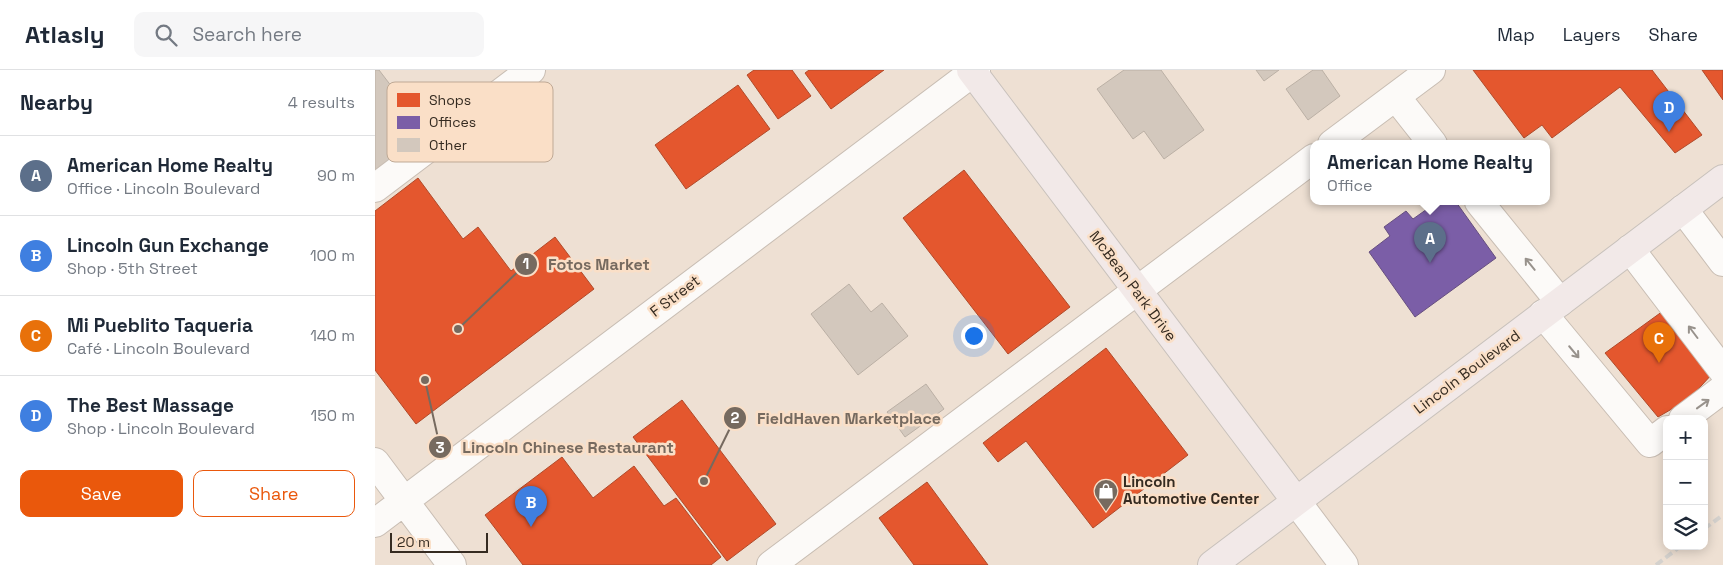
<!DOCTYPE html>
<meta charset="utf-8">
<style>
:root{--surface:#fff;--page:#f6f6f7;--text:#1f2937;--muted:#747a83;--line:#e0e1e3;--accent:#ea580c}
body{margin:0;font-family:"Space Grotesk",sans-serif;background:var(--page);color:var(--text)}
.controls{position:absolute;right:15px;bottom:15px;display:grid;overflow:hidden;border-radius:10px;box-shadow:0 2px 12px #0003}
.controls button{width:45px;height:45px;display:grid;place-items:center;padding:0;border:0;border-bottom:1px solid var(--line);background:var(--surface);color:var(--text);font:25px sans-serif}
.scale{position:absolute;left:15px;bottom:12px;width:98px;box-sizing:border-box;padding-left:5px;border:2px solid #352b21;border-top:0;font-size:14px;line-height:18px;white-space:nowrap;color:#352b21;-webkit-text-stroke:4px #fadfc7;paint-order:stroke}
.you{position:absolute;left:598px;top:265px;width:18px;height:18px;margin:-12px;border:4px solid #fff;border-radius:50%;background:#1a73e8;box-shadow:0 0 0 8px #1a73e833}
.badge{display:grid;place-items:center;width:32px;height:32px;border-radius:50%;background:var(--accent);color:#fff;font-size:16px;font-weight:700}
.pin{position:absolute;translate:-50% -41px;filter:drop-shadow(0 1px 2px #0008)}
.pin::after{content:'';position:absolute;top:26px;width:18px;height:15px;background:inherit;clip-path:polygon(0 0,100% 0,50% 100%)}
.popup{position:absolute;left:935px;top:70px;width:240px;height:65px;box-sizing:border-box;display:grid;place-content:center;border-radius:10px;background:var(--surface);filter:drop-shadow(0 1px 4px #0005);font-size:16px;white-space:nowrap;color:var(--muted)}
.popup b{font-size:19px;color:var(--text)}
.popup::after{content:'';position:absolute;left:50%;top:100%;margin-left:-10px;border:10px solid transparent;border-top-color:var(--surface)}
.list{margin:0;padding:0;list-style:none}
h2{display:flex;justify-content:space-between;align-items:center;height:65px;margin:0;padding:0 20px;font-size:21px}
h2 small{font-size:16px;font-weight:400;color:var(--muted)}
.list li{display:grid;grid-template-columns:32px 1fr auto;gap:15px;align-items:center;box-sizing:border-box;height:80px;padding:0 20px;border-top:1px solid var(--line)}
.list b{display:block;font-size:19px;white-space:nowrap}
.list p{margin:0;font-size:16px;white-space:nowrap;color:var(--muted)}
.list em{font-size:16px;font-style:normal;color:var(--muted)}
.actions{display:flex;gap:10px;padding:15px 20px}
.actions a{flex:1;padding:11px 0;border:1px solid var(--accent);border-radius:10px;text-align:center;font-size:18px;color:var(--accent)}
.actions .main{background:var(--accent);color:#fff}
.icon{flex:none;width:28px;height:28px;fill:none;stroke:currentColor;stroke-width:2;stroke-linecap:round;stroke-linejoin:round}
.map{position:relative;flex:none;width:1348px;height:495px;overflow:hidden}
header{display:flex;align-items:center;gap:30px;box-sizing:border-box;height:70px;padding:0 25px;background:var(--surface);border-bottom:1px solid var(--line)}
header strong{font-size:24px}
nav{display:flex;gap:28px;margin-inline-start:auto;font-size:18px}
.search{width:350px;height:45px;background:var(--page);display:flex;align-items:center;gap:12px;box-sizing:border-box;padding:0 18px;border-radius:10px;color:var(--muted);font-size:19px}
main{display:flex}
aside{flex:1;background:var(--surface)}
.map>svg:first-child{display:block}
</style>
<header>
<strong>Atlasly</strong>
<div class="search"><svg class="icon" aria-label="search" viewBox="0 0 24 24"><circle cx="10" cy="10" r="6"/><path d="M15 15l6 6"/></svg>Search here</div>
<nav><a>Map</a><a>Layers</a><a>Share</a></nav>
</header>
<main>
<aside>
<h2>Nearby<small>4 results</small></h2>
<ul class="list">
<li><span class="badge" style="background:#5c6f8a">A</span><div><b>American Home Realty</b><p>Office · Lincoln Boulevard</p></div><em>90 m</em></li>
<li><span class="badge" style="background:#3f7fe0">B</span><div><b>Lincoln Gun Exchange</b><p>Shop · 5th Street</p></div><em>100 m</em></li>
<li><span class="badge" style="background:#e8710a">C</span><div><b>Mi Pueblito Taqueria</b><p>Café · Lincoln Boulevard</p></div><em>140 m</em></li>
<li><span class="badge" style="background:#3f7fe0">D</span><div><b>The Best Massage</b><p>Shop · Lincoln Boulevard</p></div><em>150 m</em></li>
</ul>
<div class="actions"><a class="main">Save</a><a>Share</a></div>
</aside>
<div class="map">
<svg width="1348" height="495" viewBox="0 0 1348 495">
<rect width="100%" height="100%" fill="#eee0d3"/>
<path fill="#e4572e" stroke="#b04a2a" d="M 379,0 L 417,0 L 436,26 L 403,49 L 372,5 Z
M 434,0 L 509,0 L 456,39 L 430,3 Z
M 1098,0 L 1277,0 L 1327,65 L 1300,83 L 1245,17 L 1177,68 L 1167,55 L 1149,68 Z
M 1327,0 L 1348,0 L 1348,30 Z
M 363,15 L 395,59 L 311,119 L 280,75 Z
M 589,100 L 695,237 L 633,284 L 528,148 Z
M 43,108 L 88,169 L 103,157 L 136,201 L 180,167 L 219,219 L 41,354 L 0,300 L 0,141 Z
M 1288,241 L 1339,302 L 1314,329 L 1283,347 L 1230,283 Z
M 731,278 L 813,385 L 718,458 L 651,371 L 623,392 L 608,373 Z
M 307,330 L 401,454 L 352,491 L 258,367 Z
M 187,387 L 218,428 L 259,396 L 289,436 L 301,428 L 346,487 L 336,495 L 148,495 L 110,445 Z
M 552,412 L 613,495 L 539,495 L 504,448 Z"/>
<path fill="#7b5ea7" stroke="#664f7f" d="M 1062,132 L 1081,132 L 1121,188 L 1040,247 L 994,182 L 1015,166 L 1009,157 L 1031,141 L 1038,149 Z"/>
<path fill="#d3c8bd" stroke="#bbb0a5" d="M 0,0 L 4,0 L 33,38 L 13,52 L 31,77 L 0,101 Z
M 749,0 L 786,0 L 829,60 L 789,89 L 769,61 L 758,69 L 722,19 Z
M 881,0 L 904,0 L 889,11 Z
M 938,0 L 947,0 L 965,26 L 933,50 L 911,19 Z
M 474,214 L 496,242 L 507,233 L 533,266 L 483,305 L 436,244 Z
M 551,314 L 569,339 L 530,367 L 512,342 Z"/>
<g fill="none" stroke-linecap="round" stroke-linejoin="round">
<g stroke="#c8bdb3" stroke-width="30">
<path id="minor" d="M 1021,27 L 1058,74
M 957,74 L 1056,0
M 0,118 L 156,0
M 1104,132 L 1185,232
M 1308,139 L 1348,192
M 1255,179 L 1348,301
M 1168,244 L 1275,373 L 1292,360
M 1308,349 L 1348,319
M 0,392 L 77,495
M 921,431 L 969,495
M 0,453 L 601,0
M 396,495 L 939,88"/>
</g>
<g stroke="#c8c1bb" stroke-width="30">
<path id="major" d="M 596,0 L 921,431
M 837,495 L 1348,109"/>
</g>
<use href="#minor" stroke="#fcfaf8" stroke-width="28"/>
<use href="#major" stroke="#f2e9e8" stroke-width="28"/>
<path stroke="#d4d1cd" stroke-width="4" stroke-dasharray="8 4" stroke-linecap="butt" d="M 1329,459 L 1348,445
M 1281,495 L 1306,476"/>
</g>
<defs><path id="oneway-shaft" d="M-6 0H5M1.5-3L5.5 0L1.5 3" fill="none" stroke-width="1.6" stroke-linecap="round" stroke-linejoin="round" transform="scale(1.25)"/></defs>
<g stroke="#98928c">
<use href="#oneway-shaft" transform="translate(1155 194) rotate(-129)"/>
<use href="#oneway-shaft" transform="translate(1318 262) rotate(-127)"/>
<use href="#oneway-shaft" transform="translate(1199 282) rotate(50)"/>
<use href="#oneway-shaft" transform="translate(1328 334) rotate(-36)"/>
</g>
<defs>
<g id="shop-pin" transform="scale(1.25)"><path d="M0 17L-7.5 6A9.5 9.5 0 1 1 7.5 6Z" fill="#766a5f" stroke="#fadfc7"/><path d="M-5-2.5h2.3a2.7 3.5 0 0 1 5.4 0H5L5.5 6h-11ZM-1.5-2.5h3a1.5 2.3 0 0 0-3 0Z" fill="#fff"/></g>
</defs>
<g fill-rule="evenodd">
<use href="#shop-pin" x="731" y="421"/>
</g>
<g text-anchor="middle" stroke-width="5" stroke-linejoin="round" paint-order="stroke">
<g font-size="15" fill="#352b21" stroke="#fadfc7">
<text transform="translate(758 216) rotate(53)" y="5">McBean Park Drive</text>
<text transform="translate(300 226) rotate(-37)" y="5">F Street</text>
<text transform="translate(1092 302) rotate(-37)" y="5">Lincoln Boulevard</text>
</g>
<g font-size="15" font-weight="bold" fill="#352b21" stroke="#fadfc7" text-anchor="start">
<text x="748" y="417">Lincoln<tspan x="748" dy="17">Automotive Center</tspan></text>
</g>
</g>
<rect x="12" y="12" width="166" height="80" rx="8" fill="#fadfc7" stroke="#bfa995" stroke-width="1"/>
<rect x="22" y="23" width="23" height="14" fill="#e4572e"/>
<rect x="22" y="46" width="23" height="13" fill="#7b5ea7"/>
<rect x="22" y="68" width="23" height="14" fill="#d3c8bd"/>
<g font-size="14" fill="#352b21">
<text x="54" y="35">Shops</text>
<text x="54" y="57">Offices</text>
<text x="54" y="80">Other</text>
</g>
<path fill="none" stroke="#766a5f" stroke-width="2" d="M83 259L151 194M329 411L360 348M50 310L65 377"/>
<g fill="#766a5f" stroke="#fadfc7" stroke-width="2">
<circle cx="83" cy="259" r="5"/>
<circle cx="329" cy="411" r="5"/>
<circle cx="50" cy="310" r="5"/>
<circle cx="151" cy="194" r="12"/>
<circle cx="360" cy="348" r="12"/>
<circle cx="65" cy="377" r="12"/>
</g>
<g font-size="15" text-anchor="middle" font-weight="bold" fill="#fff">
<text x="151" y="199">1</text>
<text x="360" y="353">2</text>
<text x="65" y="383">3</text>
</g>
<g font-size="16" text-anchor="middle" font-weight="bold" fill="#766a5f" stroke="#fadfc7" stroke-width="5" stroke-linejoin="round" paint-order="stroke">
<text x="224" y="200">Fotos Market</text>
<text x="474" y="354">FieldHaven Marketplace</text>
<text x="193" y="383">Lincoln Chinese Restaurant</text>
</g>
</svg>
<div class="controls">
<button>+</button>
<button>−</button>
<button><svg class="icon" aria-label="layers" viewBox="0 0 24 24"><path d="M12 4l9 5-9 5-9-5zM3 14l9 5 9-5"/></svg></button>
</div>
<div class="scale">20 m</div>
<div class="you"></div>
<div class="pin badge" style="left:1055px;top:193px;background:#5c6f8a">A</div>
<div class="popup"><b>American Home Realty</b>Office</div>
<div class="pin badge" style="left:156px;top:457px;background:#3f7fe0">B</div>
<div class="pin badge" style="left:1284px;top:293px;background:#e8710a">C</div>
<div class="pin badge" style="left:1294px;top:62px;background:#3f7fe0">D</div>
</div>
</main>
